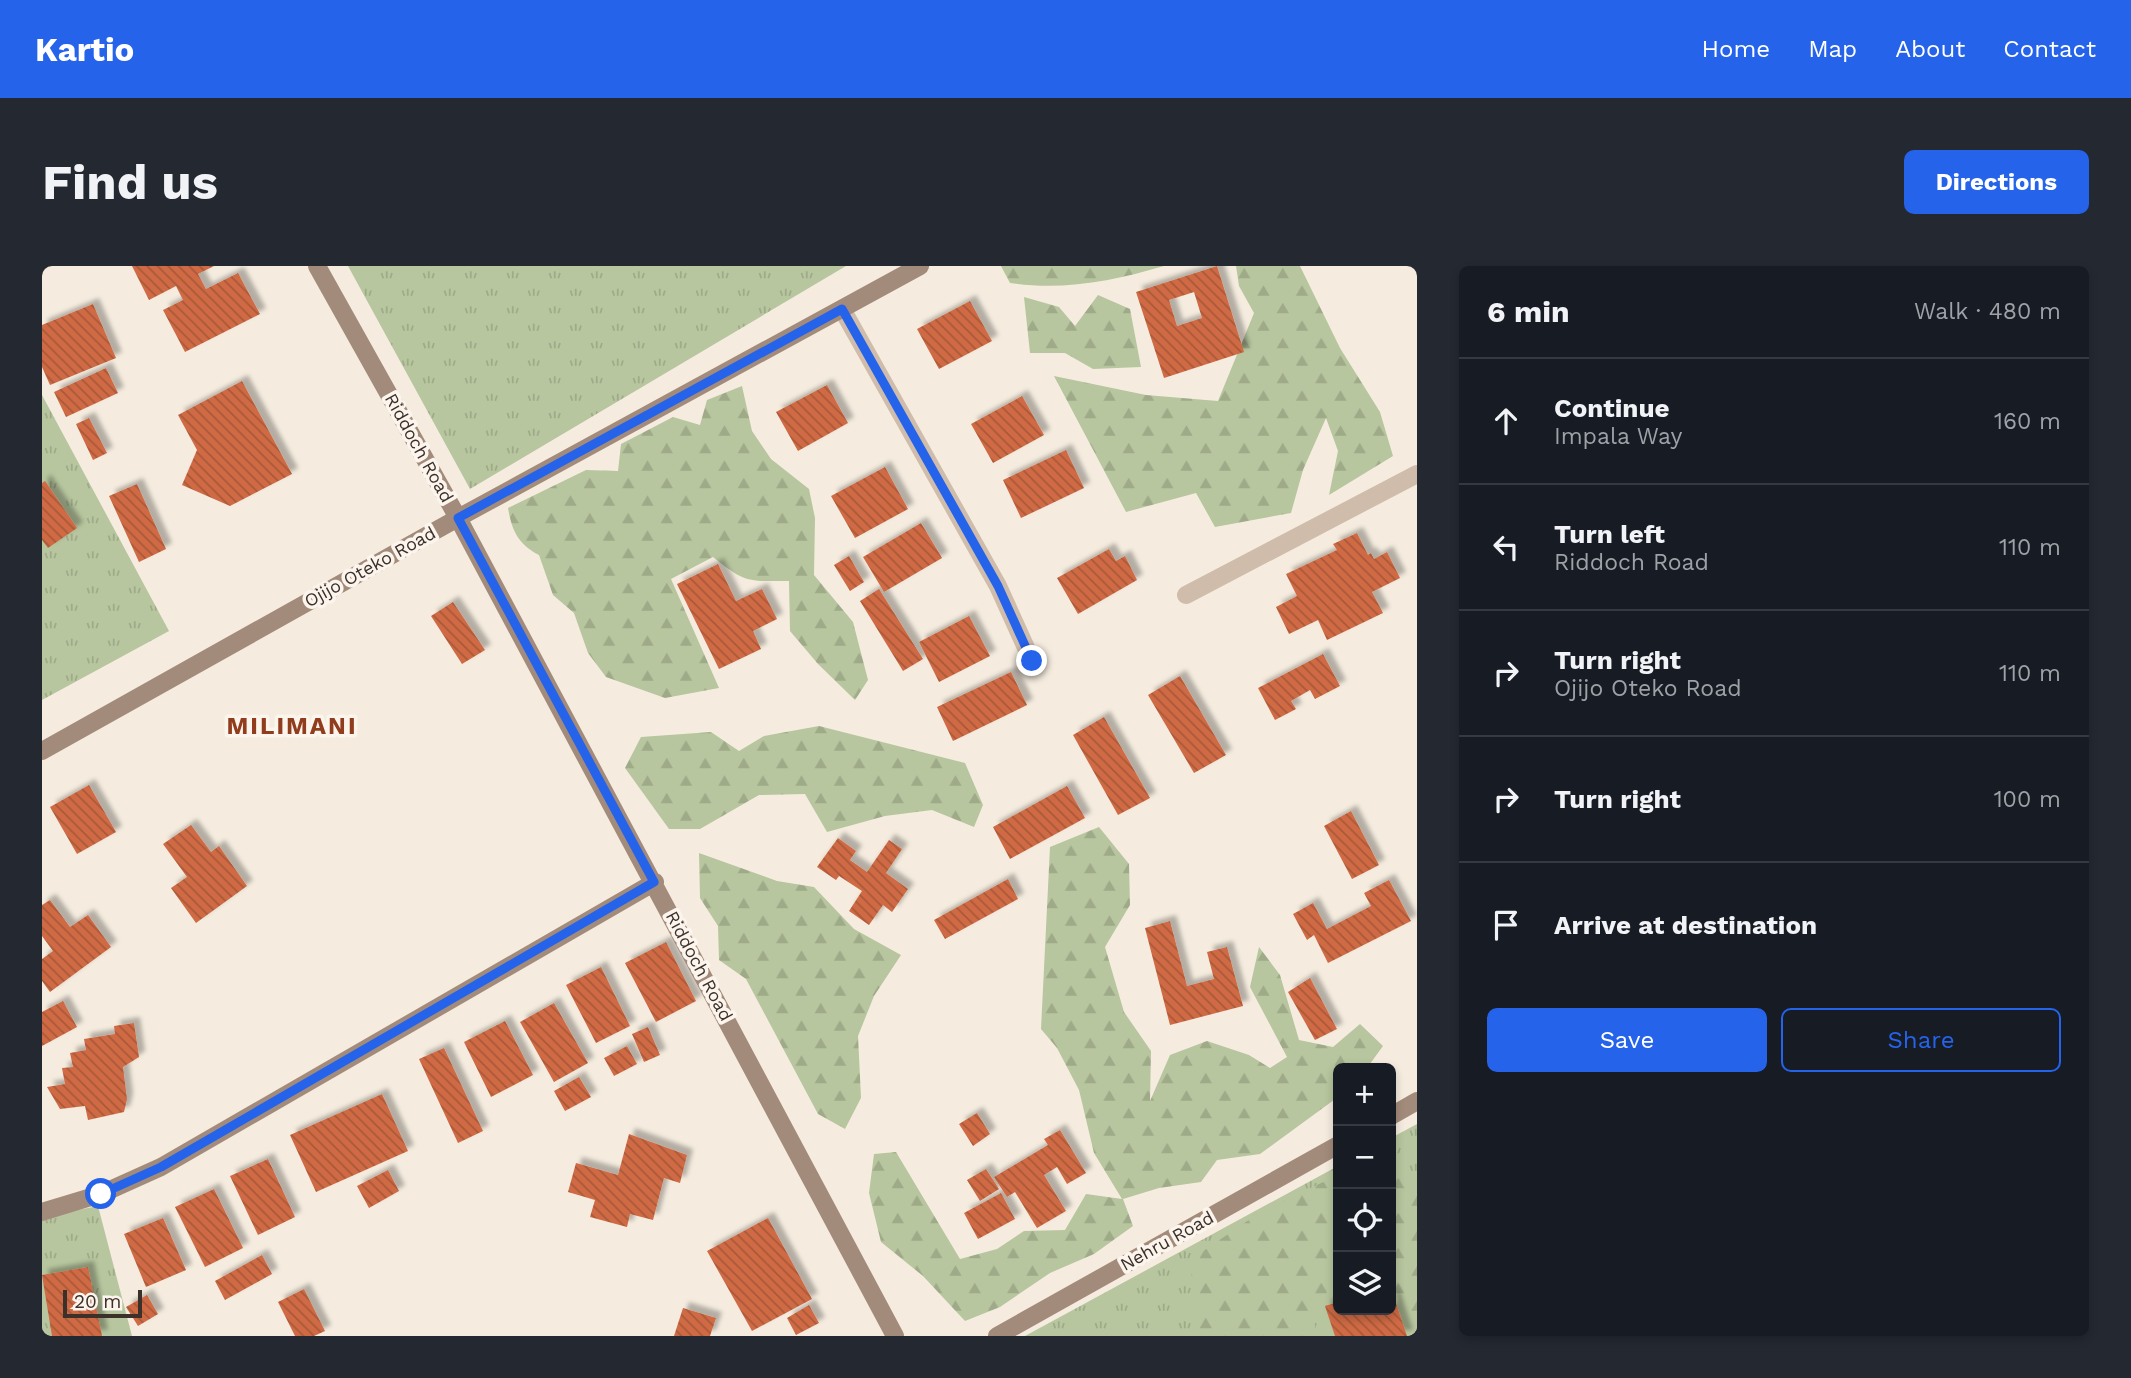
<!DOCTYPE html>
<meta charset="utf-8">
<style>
:root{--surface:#171b24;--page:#242831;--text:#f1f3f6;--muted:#9ea1a6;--line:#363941;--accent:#2563eb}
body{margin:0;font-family:"Work Sans",sans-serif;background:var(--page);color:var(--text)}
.controls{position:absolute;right:21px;bottom:21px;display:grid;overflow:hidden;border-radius:10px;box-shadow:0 4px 10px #0003}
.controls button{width:63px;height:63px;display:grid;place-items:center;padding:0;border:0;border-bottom:2px solid var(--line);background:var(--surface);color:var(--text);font:35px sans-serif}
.scale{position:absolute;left:21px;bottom:18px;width:79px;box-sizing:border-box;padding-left:7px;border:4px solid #3b302a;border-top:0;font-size:19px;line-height:24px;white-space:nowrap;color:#3b302a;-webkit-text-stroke:5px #fcf5ed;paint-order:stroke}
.stop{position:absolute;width:21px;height:21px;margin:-16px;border:5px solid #2563eb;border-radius:50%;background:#fff}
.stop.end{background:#2563eb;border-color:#fff;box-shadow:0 2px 7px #0008}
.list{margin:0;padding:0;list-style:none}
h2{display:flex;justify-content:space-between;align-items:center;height:91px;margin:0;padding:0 28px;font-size:30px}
h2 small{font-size:23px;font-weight:400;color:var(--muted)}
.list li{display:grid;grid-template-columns:46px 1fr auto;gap:21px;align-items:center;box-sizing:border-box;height:126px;padding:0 28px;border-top:2px solid var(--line)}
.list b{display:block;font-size:26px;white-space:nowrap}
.list p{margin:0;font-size:23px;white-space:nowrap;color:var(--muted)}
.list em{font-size:23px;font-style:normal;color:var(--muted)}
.actions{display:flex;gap:14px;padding:21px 28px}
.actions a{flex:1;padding:16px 0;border:2px solid var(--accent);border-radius:10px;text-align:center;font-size:24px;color:var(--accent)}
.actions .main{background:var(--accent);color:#fff}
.icon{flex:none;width:38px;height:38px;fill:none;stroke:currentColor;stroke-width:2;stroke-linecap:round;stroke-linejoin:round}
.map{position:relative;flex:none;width:1375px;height:1070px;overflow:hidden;border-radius:10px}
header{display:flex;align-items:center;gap:42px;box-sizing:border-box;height:98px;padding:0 35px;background:var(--accent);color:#fff}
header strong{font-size:33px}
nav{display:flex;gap:38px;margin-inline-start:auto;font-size:24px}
.intro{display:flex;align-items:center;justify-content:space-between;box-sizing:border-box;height:168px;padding:0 42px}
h1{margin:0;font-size:49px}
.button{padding:18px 32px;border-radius:10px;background:var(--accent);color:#fff;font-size:24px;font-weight:700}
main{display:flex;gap:42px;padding:0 42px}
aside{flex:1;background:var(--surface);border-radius:10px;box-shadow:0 4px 10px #0003}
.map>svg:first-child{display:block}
</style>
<header>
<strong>Kartio</strong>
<nav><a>Home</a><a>Map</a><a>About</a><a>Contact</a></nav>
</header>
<div class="intro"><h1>Find us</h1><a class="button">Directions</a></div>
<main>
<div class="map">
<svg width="1375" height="1070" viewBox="0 0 1375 1070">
<defs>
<pattern id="grass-tufts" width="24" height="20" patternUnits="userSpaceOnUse" patternTransform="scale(1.75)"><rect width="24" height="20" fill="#b7c69e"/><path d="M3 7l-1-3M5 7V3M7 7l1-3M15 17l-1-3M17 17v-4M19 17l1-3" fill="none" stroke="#9eaa88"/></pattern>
<pattern id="forest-firs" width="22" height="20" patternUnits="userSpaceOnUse" patternTransform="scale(1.75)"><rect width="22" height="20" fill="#b7c69e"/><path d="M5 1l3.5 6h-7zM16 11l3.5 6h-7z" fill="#9eaa88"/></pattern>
<pattern id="building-back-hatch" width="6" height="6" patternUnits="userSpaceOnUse" patternTransform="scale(1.75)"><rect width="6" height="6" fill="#cf6a44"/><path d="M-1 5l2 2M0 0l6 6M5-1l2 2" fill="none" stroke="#a95839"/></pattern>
<filter id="shadow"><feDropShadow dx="6" dy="-6" stdDeviation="2" flood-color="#0004"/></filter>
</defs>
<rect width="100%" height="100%" fill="#f5ecdf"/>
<path fill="url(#grass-tufts)" d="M 306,0 L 804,0 L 428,223 Z
M 0,129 L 127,365 L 0,434 Z
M 1375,858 L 1375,1070 L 983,1070 L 1296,900 L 1296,1044 L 1349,1044 L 1349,872 Z
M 56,940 L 90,1070 L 0,1070 L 0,951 Z"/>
<path fill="url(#forest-firs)" d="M 959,0 L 1122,0 C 1071,15 1021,25 968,17 Z
M 1194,0 L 1258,0 L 1298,82 L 1338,146 L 1351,190 L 1287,229 L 1296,185 L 1284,152 L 1261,204 L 1249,247 L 1173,261 L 1154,227 L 1084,246 L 1012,110 L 1104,129 L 1176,135 L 1212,47 L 1197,20 Z
M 1056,29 L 1088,43 L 1099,101 L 1051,103 L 1023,87 L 988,87 L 982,31 L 1017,41 L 1033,60 Z
M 700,120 L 710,165 L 729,193 L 767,223 L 773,252 L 772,309 L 811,356 L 826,414 L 813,434 L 776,398 L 748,365 L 747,315 C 707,315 704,318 671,291 L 629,313 L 677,422 L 623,432 L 564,411 L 546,387 L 532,347 L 511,329 L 497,289 C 476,278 470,265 466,242 L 544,204 L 576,205 L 579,178 L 631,151 L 658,159 L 665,134 Z
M 777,460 L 923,497 L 941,539 L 932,561 L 890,544 L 843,550 L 785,566 L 763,528 L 717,529 L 658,563 L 627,563 L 583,502 L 599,471 L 669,466 L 697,485 L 722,470 Z
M 1057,561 L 1087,598 L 1088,639 L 1063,681 L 1082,746 L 1109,785 L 1108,835 L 1128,789 L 1165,775 L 1207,789 L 1228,802 L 1245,791 L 1208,721 L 1217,681 L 1238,709 L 1257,774 L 1291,781 L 1318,758 L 1341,780 L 1325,802 L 1296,802 L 1296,831 L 1218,888 L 1175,894 L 1159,916 L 1117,922 L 1081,933 L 1091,960 L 1052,988 L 1008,1007 L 958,1041 L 923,1055 L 881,1010 L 839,976 L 827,927 L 832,888 L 854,886 L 918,993 L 955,983 L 982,965 L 1023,964 L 1044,928 L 1080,933 L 1052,887 L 1037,824 L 1015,782 L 999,763 L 1008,581 Z
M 657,587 L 735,615 L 772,621 L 812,663 L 859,689 L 832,730 L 816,770 L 819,832 L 803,863 L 776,848 L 704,713 L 677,694 L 676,660 L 658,632 Z
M 1349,895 L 1375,917 L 1375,1051 L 1354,1037 L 1353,1005 L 1349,1005 Z
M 1296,909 L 1296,1019 L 1269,1038 L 1275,1070 L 1163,1070 C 1148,1049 1148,1016 1151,992 L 1220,945 Z"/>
<path fill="url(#building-back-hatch)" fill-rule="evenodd" filter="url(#shadow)" d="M 90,0 L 172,0 L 156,8 L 164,23 L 196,7 L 218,48 L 143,86 L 121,44 L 141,34 L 134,20 L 107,34 Z
M 1175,0 L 1202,86 L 1122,112 L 1094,26 ZM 1152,26 L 1160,52 L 1135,60 L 1127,34 Z
M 928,35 L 950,75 L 897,103 L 875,63 Z
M 51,38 L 74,92 L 8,119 L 0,101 L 0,59 Z
M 64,102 L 76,127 L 24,151 L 12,126 Z
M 200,115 L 250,208 L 188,240 L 140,219 L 155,184 L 136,149 Z
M 785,119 L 806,157 L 756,185 L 734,146 Z
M 980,130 L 1002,169 L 951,197 L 929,158 Z
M 47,152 L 65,187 L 51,194 L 34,158 Z
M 1024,184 L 1042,222 L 979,252 L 961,214 Z
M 843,201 L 866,243 L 813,272 L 789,230 Z
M 3,215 L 35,262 L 6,282 L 0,274 L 0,217 Z
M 95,218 L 124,283 L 97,296 L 67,230 Z
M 879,257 L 900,292 L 842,326 L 821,291 Z
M 1315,267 L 1326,289 L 1329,287 L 1332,293 L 1345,286 L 1358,312 L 1330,326 L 1341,347 L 1285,374 L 1276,354 L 1247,368 L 1234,341 L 1255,330 L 1244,308 L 1295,284 L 1291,278 Z
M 1067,283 L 1074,295 L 1083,290 L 1095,314 L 1036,348 L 1015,312 Z
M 807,290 L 822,316 L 808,325 L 792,299 Z
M 676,298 L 694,335 L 720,323 L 735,353 L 711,365 L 719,383 L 677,403 L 635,318 Z
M 837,323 L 881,393 L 861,405 L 818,335 Z
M 411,336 L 443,384 L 420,398 L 389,350 Z
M 927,350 L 948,390 L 897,416 L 877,376 Z
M 1281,388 L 1298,420 L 1273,433 L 1268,424 L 1249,435 L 1254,443 L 1233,454 L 1216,422 Z
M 969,406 L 985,439 L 911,475 L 895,441 Z
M 1138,410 L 1184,489 L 1152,507 L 1106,429 Z
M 1062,451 L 1108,532 L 1076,549 L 1031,469 Z
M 47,519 L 74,566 L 35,588 L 8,541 Z
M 1025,520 L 1043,552 L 968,593 L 951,561 Z
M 1309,545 L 1337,599 L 1310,613 L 1282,560 Z
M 149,559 L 169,586 L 177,580 L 205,620 L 154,657 L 129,622 L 145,611 L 121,578 Z
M 796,572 L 814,585 L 808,594 L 825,606 L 847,574 L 860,583 L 844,607 L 866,623 L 850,646 L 841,639 L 827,659 L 807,645 L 820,625 L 797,610 L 794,614 L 775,601 Z
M 966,613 L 976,633 L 903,673 L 892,654 Z
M 1347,614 L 1369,655 L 1286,697 L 1272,669 L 1265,674 L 1251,648 L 1271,637 L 1285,663 L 1329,640 L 1322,627 Z
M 8,634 L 28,661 L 46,649 L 69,681 L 8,726 L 0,715 L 0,693 L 11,685 L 0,670 L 0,639 Z
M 1128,655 L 1145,720 L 1172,713 L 1165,686 L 1185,681 L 1201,740 L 1128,759 L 1103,662 Z
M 624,676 L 654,735 L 614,756 L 583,697 Z
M 559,701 L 588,760 L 554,777 L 524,719 Z
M 1268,712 L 1295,763 L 1273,774 L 1246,726 Z
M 21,735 L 35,761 L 0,780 L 0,746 Z
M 512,737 L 546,797 L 512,816 L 478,756 Z
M 463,755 L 491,809 L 449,831 L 422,776 Z
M 92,757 L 97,791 L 81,801 L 85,833 L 82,846 L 46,854 L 43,840 L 18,843 L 5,821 L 23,818 L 20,802 L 31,801 L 28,787 L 44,784 L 42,773 L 73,768 L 72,760 Z
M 606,761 L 618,789 L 602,796 L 590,768 Z
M 585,780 L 595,798 L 572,810 L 562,792 Z
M 402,782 L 441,865 L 416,877 L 377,793 Z
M 537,811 L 549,831 L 523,845 L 512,825 Z
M 340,828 L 366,885 L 274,926 L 248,869 Z
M 935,847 L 948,868 L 931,880 L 917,858 Z
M 1018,864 L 1044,907 L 1025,918 L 1015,901 L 1002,909 L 1024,945 L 995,962 L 973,926 L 965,931 L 952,911 L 1006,879 L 1002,873 Z
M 587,868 L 645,889 L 638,917 L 622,912 L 611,954 L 588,948 L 585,961 L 548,951 L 553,934 L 526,926 L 534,897 L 576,909 Z
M 226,893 L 253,951 L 216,969 L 188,910 Z
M 944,903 L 957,923 L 938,935 L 925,914 Z
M 346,904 L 357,925 L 327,942 L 315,920 Z
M 172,923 L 201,982 L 163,1001 L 133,941 Z
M 959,927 L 973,953 L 936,973 L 922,947 Z
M 121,952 L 144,1004 L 104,1021 L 82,968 Z
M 726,952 L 770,1033 L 710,1065 L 665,985 Z
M 220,989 L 230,1008 L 183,1034 L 173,1015 Z
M 46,1001 L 60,1070 L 10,1070 L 0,1009 Z
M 1349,1022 L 1365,1070 L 1293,1070 L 1283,1040 L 1296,1036 L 1296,1044 L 1349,1044 Z
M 262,1023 L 283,1065 L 272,1070 L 253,1070 L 236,1036 Z
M 105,1029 L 116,1048 L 96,1060 L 84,1041 Z
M 767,1039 L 777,1057 L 754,1069 L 745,1052 Z
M 641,1042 L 674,1052 L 668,1070 L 632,1070 Z"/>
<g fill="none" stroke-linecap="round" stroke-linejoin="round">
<path stroke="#cfbcaa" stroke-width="18" d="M 800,43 L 956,320 L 990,395
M 1144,329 L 1375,208"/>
<path stroke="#a38b7b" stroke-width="18" d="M 275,0 L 416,252 L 853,1070
M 0,485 L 416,252 L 878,0
M 1349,850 L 1375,835
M 0,946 L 59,928 L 119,901 L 613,616
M 955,1070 L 1296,879"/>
</g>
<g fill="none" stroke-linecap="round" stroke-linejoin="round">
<path stroke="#2563eb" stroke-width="9" d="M 59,928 L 119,901 L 612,616 L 416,252 L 800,43 L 956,320 L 990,395"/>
</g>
<g text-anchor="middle" stroke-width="7" stroke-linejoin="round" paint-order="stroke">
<g font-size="18" fill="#3b302a" stroke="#fcf5ed">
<text transform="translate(377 182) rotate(61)" y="6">Riddoch Road</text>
<text transform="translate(328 301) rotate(-29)" y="6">Ojijo Oteko Road</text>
<text transform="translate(657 700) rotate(62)" y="6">Riddoch Road</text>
<text transform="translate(1125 975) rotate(-29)" y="6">Nehru Road</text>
</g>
<g font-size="24" font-weight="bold" letter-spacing="2" fill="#913c1c" stroke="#fcf5ed">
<text x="250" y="468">MILIMANI</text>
</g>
</g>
</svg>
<div class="controls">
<button>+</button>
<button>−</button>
<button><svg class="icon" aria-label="locate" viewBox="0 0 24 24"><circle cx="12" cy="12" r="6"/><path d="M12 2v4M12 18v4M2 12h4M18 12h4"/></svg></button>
<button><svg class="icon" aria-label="layers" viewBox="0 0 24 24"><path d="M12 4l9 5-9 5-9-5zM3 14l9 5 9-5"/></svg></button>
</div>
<div class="scale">20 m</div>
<div class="stop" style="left:59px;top:928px"></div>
<div class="stop end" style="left:990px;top:395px"></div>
</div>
<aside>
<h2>6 min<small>Walk · 480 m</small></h2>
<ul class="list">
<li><svg class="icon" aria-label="ahead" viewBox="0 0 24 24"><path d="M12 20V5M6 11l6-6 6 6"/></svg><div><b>Continue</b><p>Impala Way</p></div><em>160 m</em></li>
<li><svg class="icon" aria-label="left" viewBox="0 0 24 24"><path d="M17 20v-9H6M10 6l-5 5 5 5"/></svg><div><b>Turn left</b><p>Riddoch Road</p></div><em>110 m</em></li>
<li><svg class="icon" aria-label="right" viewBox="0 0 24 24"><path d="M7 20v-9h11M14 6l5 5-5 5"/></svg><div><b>Turn right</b><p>Ojijo Oteko Road</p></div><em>110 m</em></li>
<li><svg class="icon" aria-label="right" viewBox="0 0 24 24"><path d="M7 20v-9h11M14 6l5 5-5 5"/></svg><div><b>Turn right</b></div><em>100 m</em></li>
<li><svg class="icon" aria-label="arrive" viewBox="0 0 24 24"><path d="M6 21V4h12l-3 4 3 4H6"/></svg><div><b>Arrive at destination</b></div></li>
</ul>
<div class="actions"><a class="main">Save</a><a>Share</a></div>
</aside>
</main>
